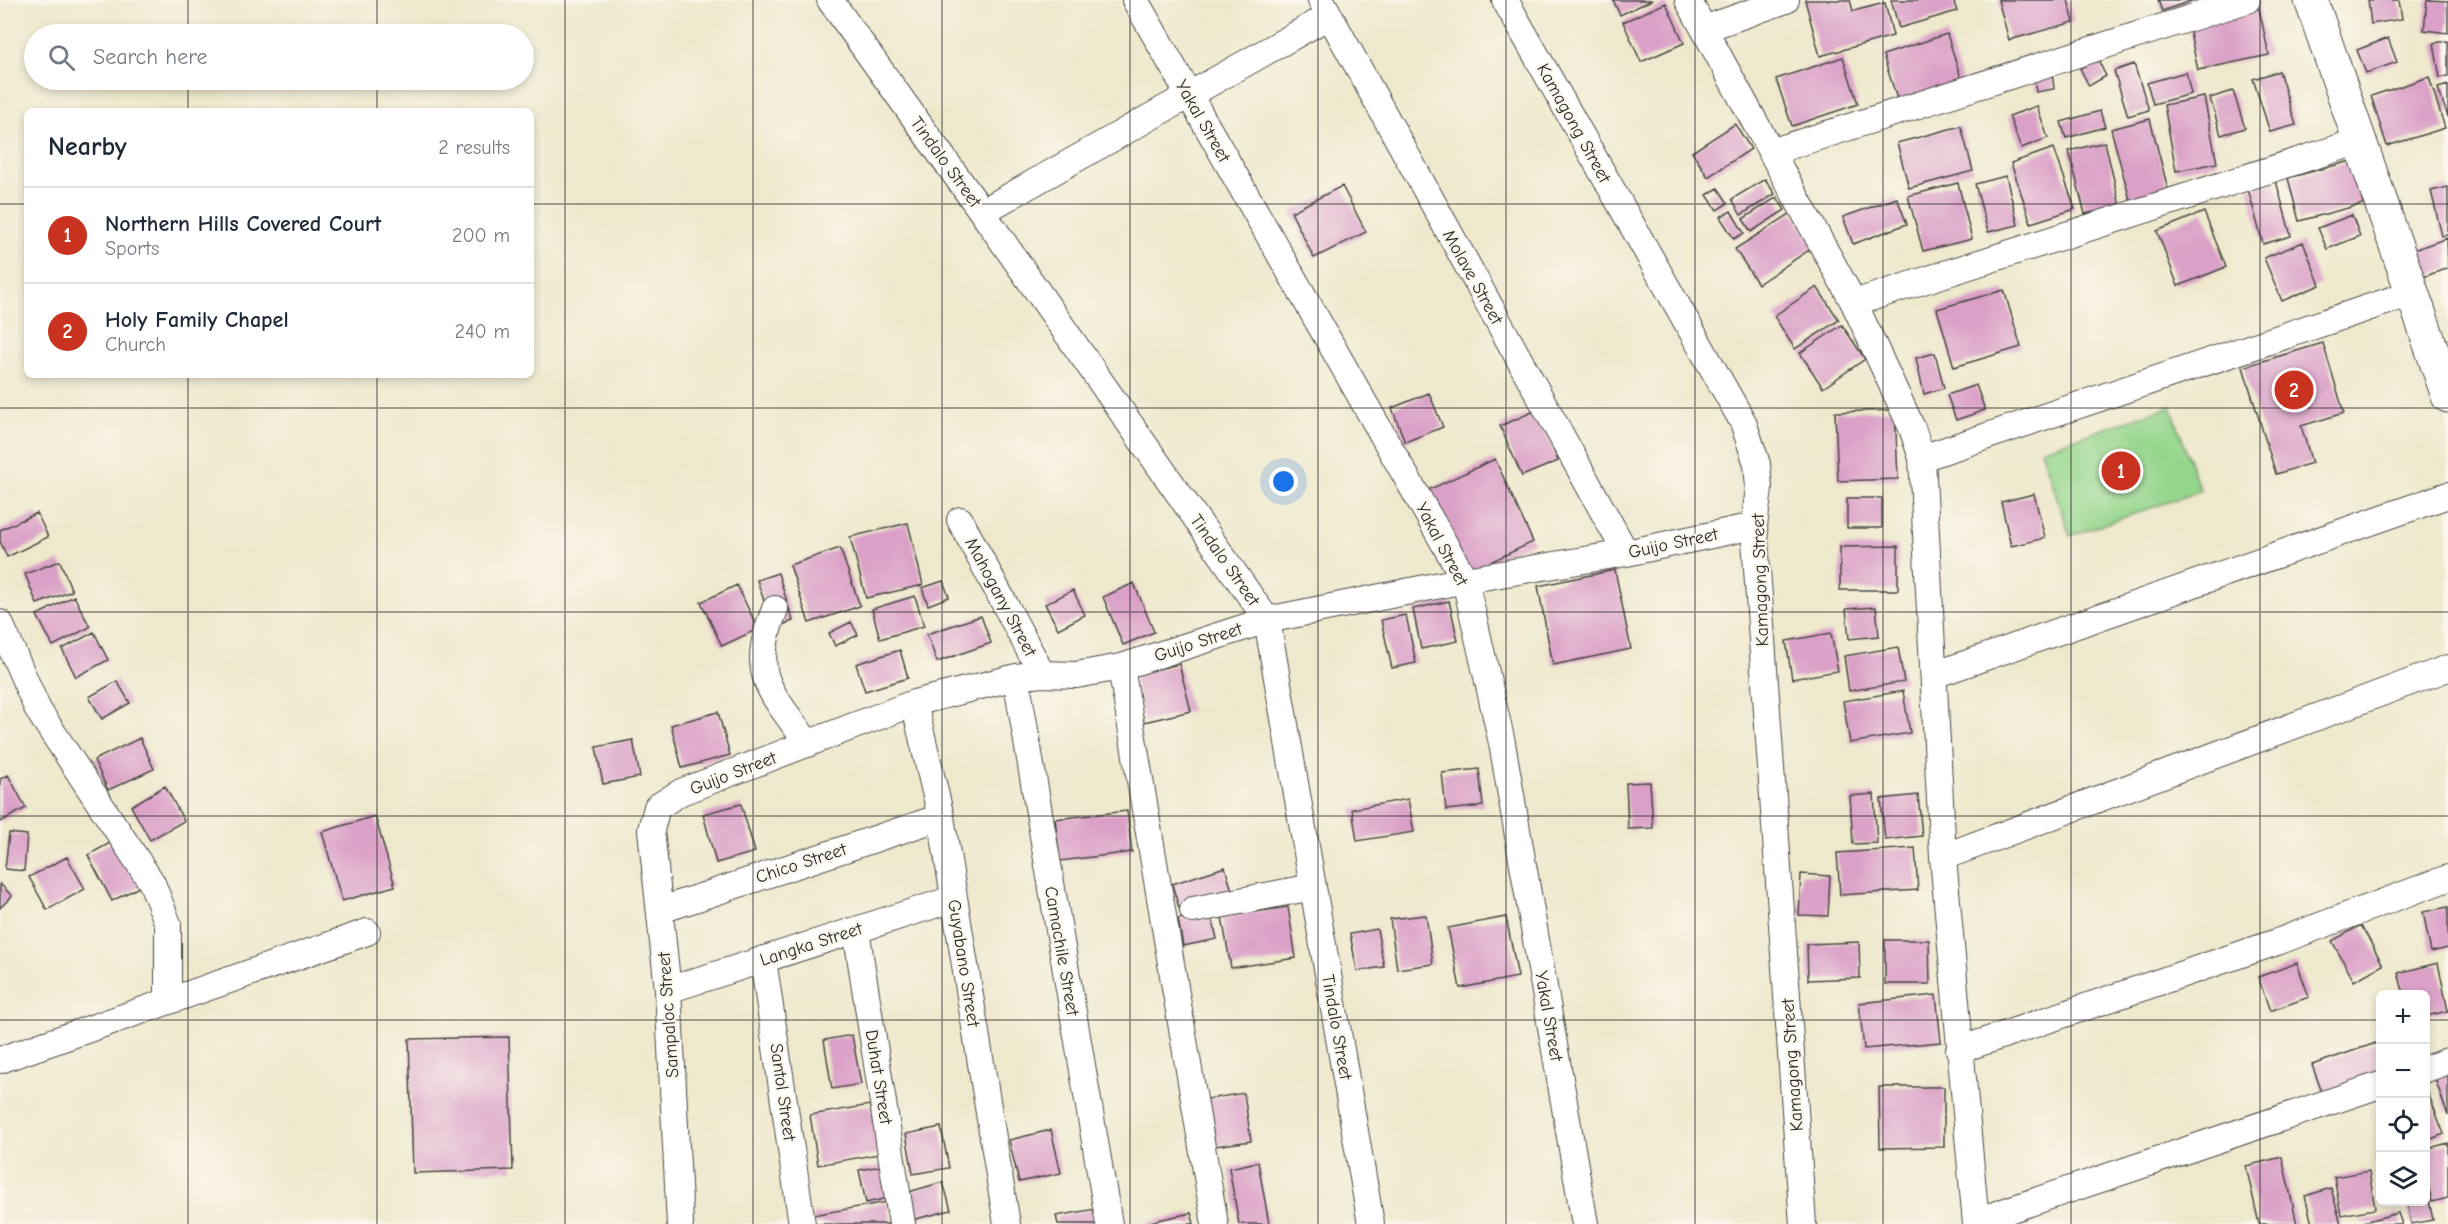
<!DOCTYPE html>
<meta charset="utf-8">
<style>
:root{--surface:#fff;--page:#f6f6f7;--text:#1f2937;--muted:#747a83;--line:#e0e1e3;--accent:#c8321e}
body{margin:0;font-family:"Comic Neue",sans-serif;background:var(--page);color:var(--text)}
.controls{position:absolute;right:18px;bottom:18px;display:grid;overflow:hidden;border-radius:9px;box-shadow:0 3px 9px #0003}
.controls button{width:54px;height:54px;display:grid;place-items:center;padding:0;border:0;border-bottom:2px solid var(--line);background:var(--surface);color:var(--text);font:30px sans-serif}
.you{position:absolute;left:1284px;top:482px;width:21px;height:21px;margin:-15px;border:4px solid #fff;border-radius:50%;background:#1a73e8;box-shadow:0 0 0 9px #1a73e833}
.badge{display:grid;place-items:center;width:39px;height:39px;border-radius:50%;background:var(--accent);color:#fff;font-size:20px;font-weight:700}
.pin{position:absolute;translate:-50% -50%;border:3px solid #fff;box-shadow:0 2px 6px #0006}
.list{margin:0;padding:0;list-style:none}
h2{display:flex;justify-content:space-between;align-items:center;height:78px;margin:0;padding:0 24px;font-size:26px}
h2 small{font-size:20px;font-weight:400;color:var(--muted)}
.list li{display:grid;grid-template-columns:39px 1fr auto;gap:18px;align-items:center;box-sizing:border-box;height:96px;padding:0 24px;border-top:2px solid var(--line)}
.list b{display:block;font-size:22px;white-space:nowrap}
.list p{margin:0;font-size:20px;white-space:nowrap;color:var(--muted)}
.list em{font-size:20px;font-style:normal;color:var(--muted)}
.icon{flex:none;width:33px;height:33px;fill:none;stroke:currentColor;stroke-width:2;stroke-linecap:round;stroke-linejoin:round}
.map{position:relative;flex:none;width:2448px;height:1224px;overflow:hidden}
.search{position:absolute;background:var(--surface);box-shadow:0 3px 9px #0003;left:24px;top:24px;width:510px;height:66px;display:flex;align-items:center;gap:15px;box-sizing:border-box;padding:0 21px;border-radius:33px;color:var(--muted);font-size:22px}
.panel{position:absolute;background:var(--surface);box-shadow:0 3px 9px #0003;left:24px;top:108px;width:510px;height:270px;border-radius:9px}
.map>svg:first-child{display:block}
</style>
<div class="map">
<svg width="2448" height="1224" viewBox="0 0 2448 1224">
<rect width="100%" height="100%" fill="#fbf7ec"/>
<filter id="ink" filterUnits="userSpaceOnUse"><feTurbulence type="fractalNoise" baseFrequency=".0167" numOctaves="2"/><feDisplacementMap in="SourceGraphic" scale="12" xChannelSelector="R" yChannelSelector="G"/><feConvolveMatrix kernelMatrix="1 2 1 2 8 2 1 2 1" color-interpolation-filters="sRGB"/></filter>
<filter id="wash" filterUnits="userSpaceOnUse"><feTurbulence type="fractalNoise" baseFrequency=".008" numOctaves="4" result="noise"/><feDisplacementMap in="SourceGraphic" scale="24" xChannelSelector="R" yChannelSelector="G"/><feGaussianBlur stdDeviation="1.35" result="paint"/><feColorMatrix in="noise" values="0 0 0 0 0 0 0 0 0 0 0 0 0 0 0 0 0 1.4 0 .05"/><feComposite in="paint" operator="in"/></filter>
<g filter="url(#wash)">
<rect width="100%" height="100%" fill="#eee8cc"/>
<path fill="#94d58c" stroke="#60805c" stroke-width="1.5" d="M 2171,406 L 2200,491 L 2070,536 L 2041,450 Z"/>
<g id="blocks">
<path fill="#daa0c7" d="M 1613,0 L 1652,0 L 1620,15 Z
M 1805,0 L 1850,0 L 1853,11 L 1885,3 L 1893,36 L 1820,56 Z
M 1891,0 L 1953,0 L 1957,11 L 1899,28 Z
M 1998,0 L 2068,0 L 2074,22 L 2009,40 Z
M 2158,0 L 2194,0 L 2162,11 Z
M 2368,0 L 2399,0 L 2402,19 L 2371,24 Z
M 2427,0 L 2448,1 L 2448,33 L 2424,30 Z
M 1666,3 L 1684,43 L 1641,62 L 1623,22 Z
M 2258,4 L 2269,55 L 2198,70 L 2187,19 Z
M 1947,34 L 1962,81 L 1898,102 L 1883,55 Z
M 2388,38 L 2397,62 L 2366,73 L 2357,50 Z
M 2448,41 L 2448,76 L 2440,78 L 2434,43 Z
M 1843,57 L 1858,104 L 1792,126 L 1776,79 Z
M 2098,60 L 2106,76 L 2089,86 L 2080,68 Z
M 2134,64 L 2149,110 L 2128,116 L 2114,71 Z
M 2279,71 L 2296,125 L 2270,132 L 2253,79 Z
M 2052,72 L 2054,89 L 2036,92 L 2033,75 Z
M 2186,72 L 2191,94 L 2153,104 L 2147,83 Z
M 2429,77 L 2445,128 L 2387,146 L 2371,96 Z
M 2448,85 L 2448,117 L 2438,88 Z
M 2233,91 L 2245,128 L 2221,135 L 2210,98 Z
M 2204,97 L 2217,163 L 2176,171 L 2164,105 Z
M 2037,106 L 2048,138 L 2021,148 L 2009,116 Z
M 2100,111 L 2105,127 L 2066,138 L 2061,122 Z
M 2150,119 L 2170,197 L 2132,207 L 2111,129 Z
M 1735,124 L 1751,149 L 1708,177 L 1692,152 Z
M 1961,126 L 1973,171 L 1909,188 L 1897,143 Z
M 2105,142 L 2120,206 L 2085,214 L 2069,151 Z
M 2054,148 L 2075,209 L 2031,223 L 2011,163 Z
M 2351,161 L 2363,204 L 2299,221 L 2288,178 Z
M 2006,176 L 2018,225 L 1988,232 L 1975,184 Z
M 1765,179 L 1775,194 L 1741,215 L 1732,199 Z
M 2276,181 L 2291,236 L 2263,244 L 2248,189 Z
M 1958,183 L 1972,239 L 1923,251 L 1908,196 Z
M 1342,186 L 1366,232 L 1314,258 L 1291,212 Z
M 2448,187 L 2448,235 L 2442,236 L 2431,191 Z
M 1718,188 L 1728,203 L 1717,210 L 1707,195 Z
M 1777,197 L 1785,210 L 1751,232 L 1743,219 Z
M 1897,198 L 1907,224 L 1853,244 L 1843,217 Z
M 1731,211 L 1744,233 L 1734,239 L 1720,217 Z
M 1793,212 L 1815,246 L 1758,284 L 1735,249 Z
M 2204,212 L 2226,267 L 2178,286 L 2157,231 Z
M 2352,215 L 2360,236 L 2327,249 L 2318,228 Z
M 2447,238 L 2448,268 L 2415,280 L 2405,253 Z
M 2303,242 L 2320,285 L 2282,301 L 2264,258 Z
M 1817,287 L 1839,320 L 1795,349 L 1774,316 Z
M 2004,290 L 2021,347 L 1954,367 L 1937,309 Z
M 1842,325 L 1865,359 L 1823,388 L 1800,353 Z
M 2323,343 L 2344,413 L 2301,426 L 2312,463 L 2276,474 L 2243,367 Z
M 1935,353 L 1944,388 L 1924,394 L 1916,358 Z
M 1976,385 L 1985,410 L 1956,420 L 1947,395 Z
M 1429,393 L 1443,427 L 1405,442 L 1392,408 Z
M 1537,410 L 1558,461 L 1522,476 L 1500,426 Z
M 1895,410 L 1898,479 L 1838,481 L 1835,412 Z
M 1495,459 L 1533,542 L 1467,573 L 1428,490 Z
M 2034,494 L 2045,538 L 2011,546 L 2001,502 Z
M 1847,498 L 1882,498 L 1882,528 L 1847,528 Z
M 37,513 L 48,537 L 7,557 L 0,541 L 0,530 Z
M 908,523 L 923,585 L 866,598 L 850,537 Z
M 1898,546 L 1898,590 L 1840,590 L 1840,547 Z
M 840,548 L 860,606 L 809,623 L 790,565 Z
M 60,561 L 72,591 L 37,604 L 25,574 Z
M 1615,570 L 1631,649 L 1553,665 L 1538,586 Z
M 778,573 L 793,621 L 773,628 L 757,580 Z
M 943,581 L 949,597 L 928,605 L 922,588 Z
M 1134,583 L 1154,632 L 1123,645 L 1103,597 Z
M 737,585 L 758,629 L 722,646 L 701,602 Z
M 1073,590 L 1085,615 L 1058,629 L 1045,604 Z
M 74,596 L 90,627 L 53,646 L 37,615 Z
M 915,596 L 924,626 L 880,639 L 872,609 Z
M 1449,601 L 1458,641 L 1421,649 L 1413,609 Z
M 1876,607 L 1879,636 L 1849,639 L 1846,609 Z
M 1406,615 L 1416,663 L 1392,668 L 1381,620 Z
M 981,616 L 991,643 L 937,662 L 927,634 Z
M 851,622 L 858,635 L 835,646 L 829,633 Z
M 94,632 L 108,660 L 76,677 L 62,649 Z
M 1831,633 L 1838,671 L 1792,679 L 1786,641 Z
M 1898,647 L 1904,682 L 1849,691 L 1844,656 Z
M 900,650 L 908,678 L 865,691 L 856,664 Z
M 1179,664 L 1191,711 L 1144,722 L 1133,675 Z
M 117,681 L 130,703 L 102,719 L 89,697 Z
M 1903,691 L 1910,733 L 1850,743 L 1843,701 Z
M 718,712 L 730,755 L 682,768 L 671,725 Z
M 140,738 L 154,769 L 108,790 L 94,760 Z
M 633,740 L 640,777 L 603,784 L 596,747 Z
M 1479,769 L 1483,806 L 1446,810 L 1442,773 Z
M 8,775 L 26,808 L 0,822 L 0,779 Z
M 1650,782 L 1653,828 L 1628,829 L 1626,783 Z
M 165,786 L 184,821 L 150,840 L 131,806 Z
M 1874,794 L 1877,843 L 1853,844 L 1850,796 Z
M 1918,795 L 1922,836 L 1885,840 L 1881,799 Z
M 1408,799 L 1414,832 L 1357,841 L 1352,809 Z
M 741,804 L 755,852 L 716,863 L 703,814 Z
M 1127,811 L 1132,852 L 1060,861 L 1055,819 Z
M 375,816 L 395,886 L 342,901 L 322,832 Z
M 9,833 L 27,835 L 24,871 L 5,869 Z
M 119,838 L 143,885 L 112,901 L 88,855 Z
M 1915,848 L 1918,890 L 1840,895 L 1837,853 Z
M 67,857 L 85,889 L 47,910 L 29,877 Z
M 1225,867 L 1232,891 L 1179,908 L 1172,884 Z
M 1801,874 L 1830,876 L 1828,916 L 1799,915 Z
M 0,884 L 12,896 L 0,908 Z
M 1288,907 L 1296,958 L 1231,968 L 1222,917 Z
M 2448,907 L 2448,948 L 2431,952 L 2423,912 Z
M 1211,912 L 1217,939 L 1183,946 L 1178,919 Z
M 1426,915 L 1433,964 L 1397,969 L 1390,919 Z
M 1506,917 L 1518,977 L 1460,988 L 1448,928 Z
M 2361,925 L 2383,965 L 2354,981 L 2332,941 Z
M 1377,929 L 1384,967 L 1357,971 L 1350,934 Z
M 1885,940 L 1929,940 L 1930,984 L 1885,984 Z
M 1859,942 L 1860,978 L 1808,980 L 1807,944 Z
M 2297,963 L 2309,997 L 2270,1011 L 2258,977 Z
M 2438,963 L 2448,1011 L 2426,1016 L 2426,994 L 2404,994 L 2398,973 Z
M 1936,995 L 1941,1042 L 1864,1049 L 1859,1003 Z
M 852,1035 L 861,1084 L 832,1089 L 824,1040 Z
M 509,1037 L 513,1170 L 413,1173 L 409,1039 Z
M 2376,1043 L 2380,1055 L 2380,1075 L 2323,1095 L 2312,1065 Z
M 2448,1071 L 2448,1116 L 2434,1075 Z
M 1879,1087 L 1944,1087 L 1944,1147 L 1880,1148 Z
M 2426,1088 L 2444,1134 L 2426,1141 Z
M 1244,1093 L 1251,1141 L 1215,1146 L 1207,1099 Z
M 870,1105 L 879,1154 L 818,1165 L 810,1115 Z
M 941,1127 L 949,1168 L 913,1174 L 906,1134 Z
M 1051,1130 L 1061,1173 L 1019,1182 L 1009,1140 Z
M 2448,1143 L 2448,1198 L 2432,1202 L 2426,1176 L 2426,1149 Z
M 2380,1152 L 2380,1169 L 2375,1154 Z
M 2282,1157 L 2297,1224 L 2259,1224 L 2246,1166 Z
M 1258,1162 L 1269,1224 L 1239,1224 L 1229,1168 Z
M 885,1165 L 892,1197 L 866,1203 L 859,1170 Z
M 2369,1171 L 2375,1209 L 2341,1215 L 2334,1177 Z
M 943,1182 L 951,1210 L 912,1220 L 905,1193 Z
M 2331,1188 L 2341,1224 L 2312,1224 L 2305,1196 Z
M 2428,1196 L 2433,1220 L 2411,1224 L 2407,1202 L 2426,1202 L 2426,1197 Z
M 887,1202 L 891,1224 L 814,1224 L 812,1215 Z
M 1095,1209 L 1098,1224 L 1058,1224 L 1056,1216 Z
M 1191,1213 L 1194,1224 L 1144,1224 L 1144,1223 Z
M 2398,1213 L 2402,1224 L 2360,1224 L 2360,1223 Z"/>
</g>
</g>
<g filter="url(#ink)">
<use href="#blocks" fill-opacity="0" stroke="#484743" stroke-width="1.5"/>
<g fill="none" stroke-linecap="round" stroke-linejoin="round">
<g stroke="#484743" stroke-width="28">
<path id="minor" d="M 830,0 L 982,212 L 1267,620 L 1371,1224
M 1135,0 L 1465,580 L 1502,743 L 1585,1224
M 1321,0 L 1626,553
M 1505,0 L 1743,422 L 1757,464 L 1759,488 L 1754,526 L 1803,1224
M 1688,0 L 1854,303 L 1912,428 L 1922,458 L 1943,857 L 1976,1224
M 1704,29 L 1786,0
M 1771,152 L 2247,0
M 982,212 L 1329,16
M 1854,303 L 2360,141
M 1922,458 L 2412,293
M 960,520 L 1042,674
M 775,609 C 748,677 770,689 808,744
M 0,623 L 38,710 L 152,883 L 168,924 L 168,1001
M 1121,667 L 1215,1224
M 1934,675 L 2448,495
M 1016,677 L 1109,1224
M 914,703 L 941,817 L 1007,1224
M 1943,857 L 2448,668
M 661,910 L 941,817
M 1193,910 L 1313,887
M 856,930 L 902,1224
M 763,959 L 802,1224
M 668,990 L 953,899
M 1959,1050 L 2277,942 L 2448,878
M 0,1060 L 367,932
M 2426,1069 L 2448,1061
M 1976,1221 L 2380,1085
M 680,1224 L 668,990 L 651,830 L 657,807 L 681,792 L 914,703 L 1016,677 L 1042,674 L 1076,675 L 1121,667 L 1267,620 L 1465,580 L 1626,553 L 1754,526"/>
</g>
<g stroke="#484743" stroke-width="35">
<path id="tertiary" d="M 2311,0 L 2448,396"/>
</g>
<use href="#minor" stroke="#fff" stroke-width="26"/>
<use href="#tertiary" stroke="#fff" stroke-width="33"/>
</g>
</g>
<path fill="none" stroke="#2b2b2b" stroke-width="1.5" stroke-opacity="0.55" d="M 188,0 L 188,34M 377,0 L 377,34M 565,0 L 565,1224M 753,0 L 753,1224M 942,0 L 942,1224M 1130,0 L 1130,1224M 1318,0 L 1318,1224M 1506,0 L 1506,1224M 1695,0 L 1695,1224M 1883,0 L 1883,1224M 2071,0 L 2071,1224M 2260,0 L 2260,1224M 188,80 L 188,111M 377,80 L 377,111M 0,204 L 27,204M 531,204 L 2448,204M 188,375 L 188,1224M 377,375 L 377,1224M 0,408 L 2448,408M 0,612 L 2448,612M 0,816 L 2448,816M 0,1020 L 2380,1020M 2426,1020 L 2448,1020"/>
<g text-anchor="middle" stroke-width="4.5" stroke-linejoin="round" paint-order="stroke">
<g font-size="18" fill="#2b2b2b" stroke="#fbf7ec">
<text transform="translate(1203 121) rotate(60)" y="6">Yakal Street</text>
<text transform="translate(1574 123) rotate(61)" y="6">Kamagong Street</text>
<text transform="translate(946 162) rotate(54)" y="6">Tindalo Street</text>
<text transform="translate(1473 277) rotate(61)" y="6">Molave Street</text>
<text transform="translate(1673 543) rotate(-12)" y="6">Guijo Street</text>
<text transform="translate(1442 544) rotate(62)" y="6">Yakal Street</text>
<text transform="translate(1225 560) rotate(55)" y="6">Tindalo Street</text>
<text transform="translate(1760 580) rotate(-92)" y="6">Kamagong Street</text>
<text transform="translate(1001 597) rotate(62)" y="6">Mahogany Street</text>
<text transform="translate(1198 642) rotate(-18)" y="6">Guijo Street</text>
<text transform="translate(733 773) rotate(-21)" y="6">Guijo Street</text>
<text transform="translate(801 863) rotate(-18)" y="6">Chico Street</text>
<text transform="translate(811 944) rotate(-18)" y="6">Langka Street</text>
<text transform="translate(1062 951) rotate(80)" y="6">Camachile Street</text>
<text transform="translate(964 963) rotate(81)" y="6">Guyabano Street</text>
<text transform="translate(668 1015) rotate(-94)" y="6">Sampaloc Street</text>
<text transform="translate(1549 1016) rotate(80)" y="6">Yakal Street</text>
<text transform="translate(1337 1027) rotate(80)" y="6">Tindalo Street</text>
<text transform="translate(1792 1065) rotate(-94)" y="6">Kamagong Street</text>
<text transform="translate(879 1077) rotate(81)" y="6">Duhat Street</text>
<text transform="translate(783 1092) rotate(82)" y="6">Santol Street</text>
</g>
</g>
</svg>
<div class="controls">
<button>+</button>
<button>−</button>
<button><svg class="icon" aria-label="locate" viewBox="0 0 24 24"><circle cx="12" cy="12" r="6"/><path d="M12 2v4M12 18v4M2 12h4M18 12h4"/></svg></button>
<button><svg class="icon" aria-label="layers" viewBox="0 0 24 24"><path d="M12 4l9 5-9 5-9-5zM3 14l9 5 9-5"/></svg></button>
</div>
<div class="you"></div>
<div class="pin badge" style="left:2121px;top:471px">1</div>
<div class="pin badge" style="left:2294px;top:390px">2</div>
<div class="search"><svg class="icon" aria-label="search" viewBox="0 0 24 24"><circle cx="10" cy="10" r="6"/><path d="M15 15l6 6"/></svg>Search here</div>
<section class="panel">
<h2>Nearby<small>2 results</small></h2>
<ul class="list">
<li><span class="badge">1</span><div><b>Northern Hills Covered Court</b><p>Sports</p></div><em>200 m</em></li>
<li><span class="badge">2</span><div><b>Holy Family Chapel</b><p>Church</p></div><em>240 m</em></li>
</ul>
</section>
</div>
